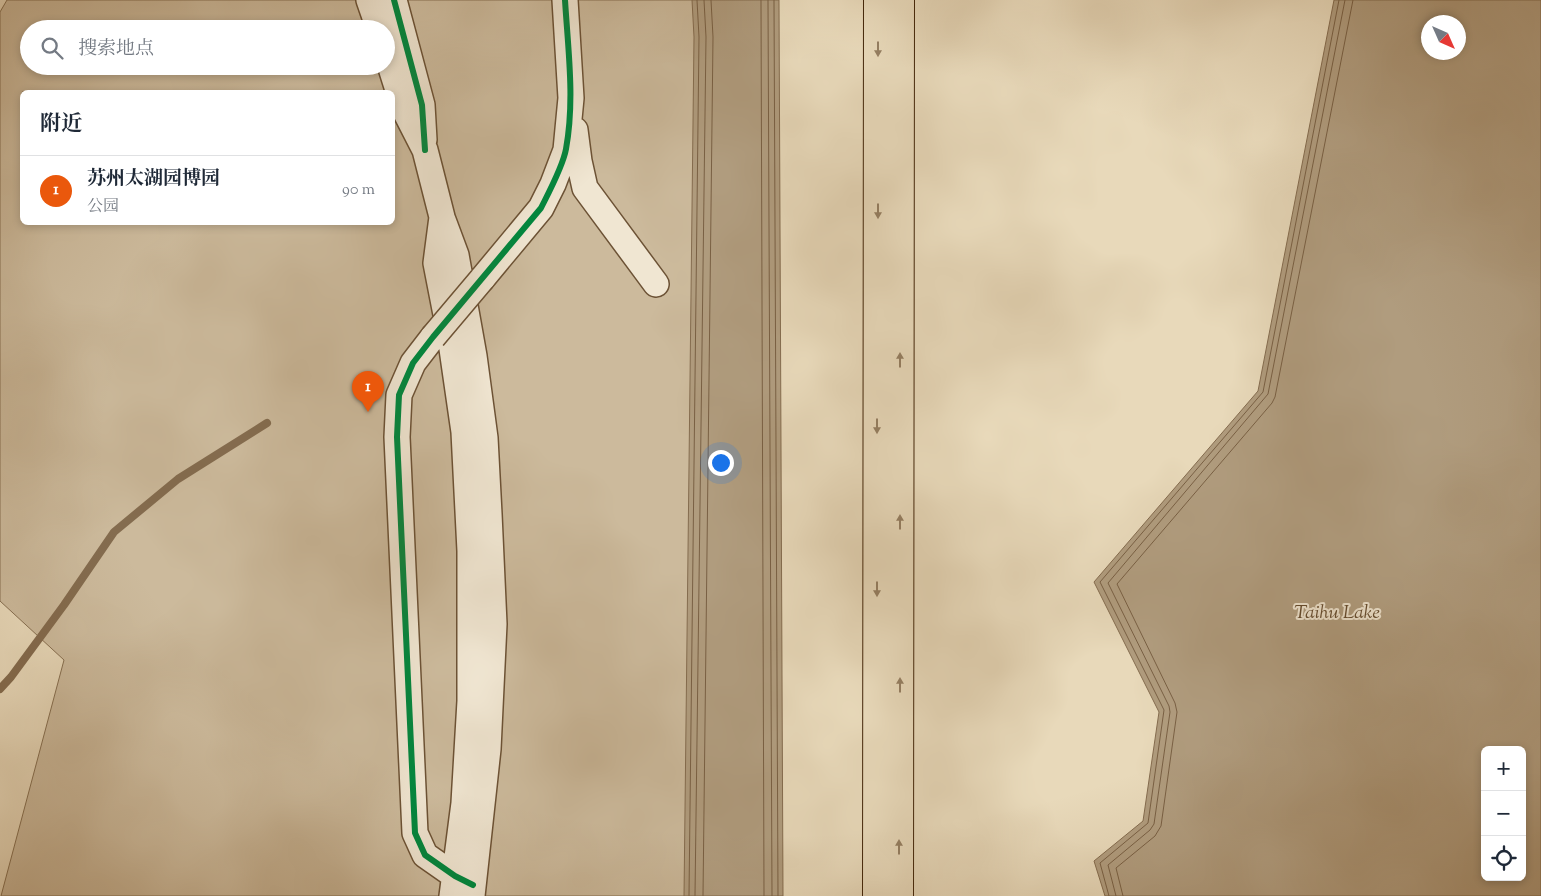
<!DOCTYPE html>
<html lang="zh">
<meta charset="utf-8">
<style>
:root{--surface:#fff;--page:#f6f6f7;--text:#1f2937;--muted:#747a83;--line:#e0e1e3;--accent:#ea580c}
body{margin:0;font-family:"Sorts Mill Goudy","Noto Serif SC",serif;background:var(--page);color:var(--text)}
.controls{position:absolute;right:15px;bottom:15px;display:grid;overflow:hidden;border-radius:8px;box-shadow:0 2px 8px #0003}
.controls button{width:45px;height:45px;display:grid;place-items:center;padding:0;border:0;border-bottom:1px solid var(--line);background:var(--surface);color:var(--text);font:25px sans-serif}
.compass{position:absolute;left:1421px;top:15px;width:45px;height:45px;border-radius:50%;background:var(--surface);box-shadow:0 2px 8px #0003;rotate:135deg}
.you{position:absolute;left:720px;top:462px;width:18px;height:18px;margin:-12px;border:4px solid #fff;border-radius:50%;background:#1a73e8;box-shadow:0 0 0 8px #1a73e833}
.badge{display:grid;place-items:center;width:32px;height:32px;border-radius:50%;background:var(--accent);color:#fff;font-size:16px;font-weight:700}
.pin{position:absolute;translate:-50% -41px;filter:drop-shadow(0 1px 2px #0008)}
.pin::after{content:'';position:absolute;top:26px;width:18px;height:15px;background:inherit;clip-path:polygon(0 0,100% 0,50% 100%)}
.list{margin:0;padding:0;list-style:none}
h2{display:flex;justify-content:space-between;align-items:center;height:65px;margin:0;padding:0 20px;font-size:21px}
h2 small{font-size:16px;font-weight:400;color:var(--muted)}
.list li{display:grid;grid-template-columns:32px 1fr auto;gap:15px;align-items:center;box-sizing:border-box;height:70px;padding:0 20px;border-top:1px solid var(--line)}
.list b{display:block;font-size:19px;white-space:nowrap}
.list p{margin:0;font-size:16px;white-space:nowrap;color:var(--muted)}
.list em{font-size:16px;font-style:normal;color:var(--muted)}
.icon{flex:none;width:28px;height:28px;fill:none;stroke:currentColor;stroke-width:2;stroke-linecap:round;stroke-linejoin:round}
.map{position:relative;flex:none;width:1541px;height:896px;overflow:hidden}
.search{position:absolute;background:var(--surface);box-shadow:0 2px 8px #0003;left:20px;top:20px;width:375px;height:55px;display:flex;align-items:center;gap:12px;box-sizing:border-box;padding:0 18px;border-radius:28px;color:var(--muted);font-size:19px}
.panel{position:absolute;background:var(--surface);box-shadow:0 2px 8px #0003;left:20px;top:90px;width:375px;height:135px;border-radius:8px}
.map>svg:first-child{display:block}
</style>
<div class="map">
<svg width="1541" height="896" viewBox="0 0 1541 896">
<rect width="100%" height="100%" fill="#e8d9ba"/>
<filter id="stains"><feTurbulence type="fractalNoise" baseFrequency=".004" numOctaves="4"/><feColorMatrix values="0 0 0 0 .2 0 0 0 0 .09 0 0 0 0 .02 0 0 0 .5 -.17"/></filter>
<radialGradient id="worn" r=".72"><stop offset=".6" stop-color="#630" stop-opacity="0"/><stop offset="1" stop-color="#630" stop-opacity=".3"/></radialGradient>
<path fill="#ccba9c" stroke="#877052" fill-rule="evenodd" d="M 7,0 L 730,0 L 721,896 L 1,896 L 64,660 L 0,601 L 0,12 ZM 29,29 L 386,29 L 386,66 L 29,66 ZM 22,92 L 392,92 L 392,222 L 22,222 Z"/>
<path fill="#b09c7e" stroke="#846c4f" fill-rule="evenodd" d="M 692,0 L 779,0 L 783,896 L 684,896 L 694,37 Z
M 1334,0 L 1541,0 L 1541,896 L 1105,896 L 1094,861 L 1143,821 L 1159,712 L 1094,582 L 1258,391 ZM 1428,22 L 1458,22 L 1458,52 L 1428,52 ZM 1485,750 L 1522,750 L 1522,877 L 1485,877 Z"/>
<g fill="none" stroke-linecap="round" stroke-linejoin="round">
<path stroke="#796044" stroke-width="1" d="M 761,0 L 764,896
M 768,0 L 772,896
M 774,0 L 778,896
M 689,896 L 699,37 L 697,0
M 695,896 L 706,37 L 704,0
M 703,896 L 713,37 L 711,0
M 1109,896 L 1100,863 L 1148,823 L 1164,710 L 1100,582 L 1263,392 L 1339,0
M 1116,896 L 1108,865 L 1150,830 L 1154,824 L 1170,712 L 1169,706 L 1108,583 L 1268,394 L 1345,0
M 1123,896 L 1116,868 L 1155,836 L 1161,826 L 1177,712 L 1175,703 L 1117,584 L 1272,403 L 1275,397 L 1353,0"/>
<path stroke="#846c4f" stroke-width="8" d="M 0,689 L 11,677 L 64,605 L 114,532 L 178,479 L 267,423"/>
<g stroke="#6c5235" stroke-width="28">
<path id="street" d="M 369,0 L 379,29
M 394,0 L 422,105 L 424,140
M 386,52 L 404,109 L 425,150 L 442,217 L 436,263 L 450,335 L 464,432 L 470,551 L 470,701 L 464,803 L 452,896
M 575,130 L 579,161 L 585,188 L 656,284
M 443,220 L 456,255 L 474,356 L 485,438 L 489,514 L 494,624 L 488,749 L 472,896
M 482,279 L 541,208 L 553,184 L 566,150 L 571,98 L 565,0
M 433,337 L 413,363 L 399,395 L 397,437 L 415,833 L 425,855 L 455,876 L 467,881"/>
</g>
<g stroke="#422509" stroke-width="30">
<path id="primary" d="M 877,896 L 878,0
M 899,896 L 900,0"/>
</g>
<use href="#street" stroke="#f0e6d2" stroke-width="25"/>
<use href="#primary" stroke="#e8d9ba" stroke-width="28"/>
<g stroke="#6c5235" stroke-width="28" stroke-linecap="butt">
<path id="street-bridge" d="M 433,337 L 482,279"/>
</g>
<use href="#street-bridge" stroke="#f0e6d2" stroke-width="25"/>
<g stroke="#f0e6d2" stroke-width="9">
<path id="cycleway" d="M 394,0 L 422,105 L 425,150
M 473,885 L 455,876 L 425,855 L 415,833 L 397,437 L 399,395 L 413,363 L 433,337 L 541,208 C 549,192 563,166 566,149 C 575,100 568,49 565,0"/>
</g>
<use href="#cycleway" stroke="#00873e" stroke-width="6"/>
</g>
<defs><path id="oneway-solid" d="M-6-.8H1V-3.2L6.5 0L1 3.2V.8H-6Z" transform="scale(1.25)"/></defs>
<g fill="#957f62">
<use href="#oneway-solid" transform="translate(878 49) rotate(90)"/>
<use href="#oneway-solid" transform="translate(878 211) rotate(90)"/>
<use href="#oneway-solid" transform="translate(900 360) rotate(-90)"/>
<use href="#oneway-solid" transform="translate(877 426) rotate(90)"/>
<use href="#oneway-solid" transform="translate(900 522) rotate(-90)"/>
<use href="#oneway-solid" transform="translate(877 589) rotate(90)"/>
<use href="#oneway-solid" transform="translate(900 685) rotate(-90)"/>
<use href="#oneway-solid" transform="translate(899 847) rotate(-90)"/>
</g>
<g text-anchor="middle" stroke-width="4" stroke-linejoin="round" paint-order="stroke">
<g font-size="19" font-style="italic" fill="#63492c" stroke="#f0e6d2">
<text x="1337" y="618">Taihu Lake</text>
</g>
</g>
<rect width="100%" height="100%" filter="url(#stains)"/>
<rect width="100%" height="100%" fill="url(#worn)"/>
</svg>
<div class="controls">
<button>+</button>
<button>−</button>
<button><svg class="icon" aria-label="locate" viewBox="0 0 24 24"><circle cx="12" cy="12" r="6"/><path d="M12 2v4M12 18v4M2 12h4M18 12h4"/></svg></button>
</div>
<svg class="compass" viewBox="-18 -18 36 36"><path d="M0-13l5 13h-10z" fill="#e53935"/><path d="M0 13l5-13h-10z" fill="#747a83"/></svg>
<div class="you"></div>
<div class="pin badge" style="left:368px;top:412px">1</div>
<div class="search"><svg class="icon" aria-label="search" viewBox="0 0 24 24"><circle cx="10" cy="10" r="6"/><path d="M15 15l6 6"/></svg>搜索地点</div>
<section class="panel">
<h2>附近<small></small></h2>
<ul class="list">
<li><span class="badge">1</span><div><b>苏州太湖园博园</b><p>公园</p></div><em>90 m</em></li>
</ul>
</section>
</div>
